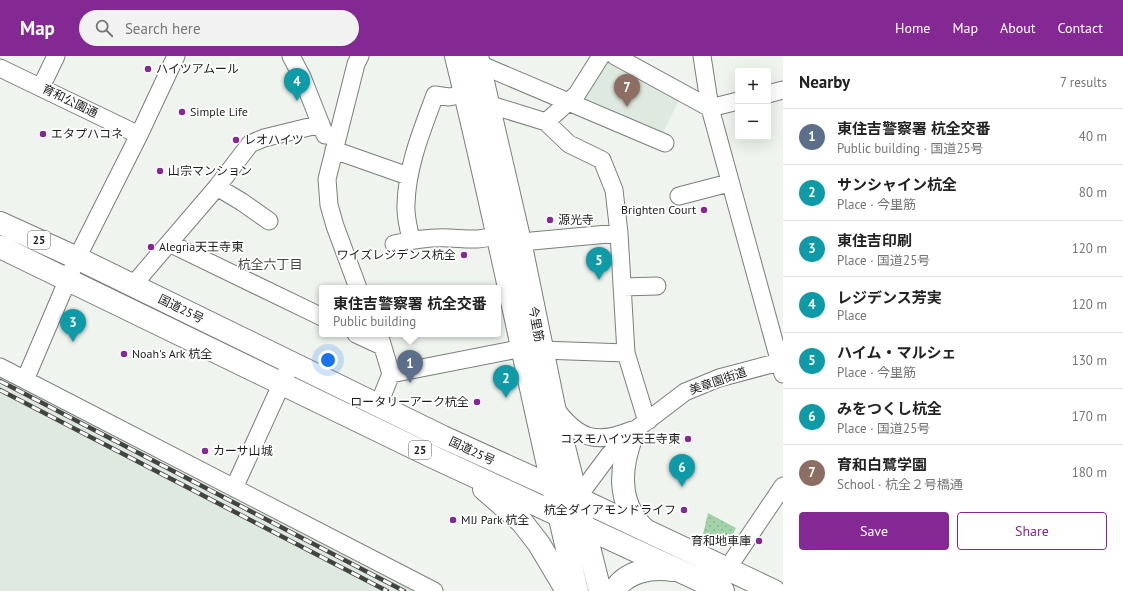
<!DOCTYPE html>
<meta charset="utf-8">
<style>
:root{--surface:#fff;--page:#f2f2f2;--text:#222;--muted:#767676;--line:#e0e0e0;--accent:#842894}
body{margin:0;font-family:"PT Sans","Noto Sans JP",sans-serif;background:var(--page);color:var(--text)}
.controls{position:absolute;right:12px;top:12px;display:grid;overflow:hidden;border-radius:4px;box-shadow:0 4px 16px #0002}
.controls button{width:36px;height:36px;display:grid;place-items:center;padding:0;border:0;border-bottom:1px solid var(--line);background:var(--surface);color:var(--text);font:20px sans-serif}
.you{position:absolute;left:328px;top:304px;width:14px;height:14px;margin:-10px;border:3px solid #fff;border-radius:50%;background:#1a73e8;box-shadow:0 0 0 6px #1a73e833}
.badge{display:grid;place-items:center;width:26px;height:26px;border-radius:50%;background:var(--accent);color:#fff;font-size:13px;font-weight:700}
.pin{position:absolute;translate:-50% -33px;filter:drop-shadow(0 1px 2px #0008)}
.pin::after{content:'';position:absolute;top:21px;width:14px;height:12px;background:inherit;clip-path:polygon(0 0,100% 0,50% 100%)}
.popup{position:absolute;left:319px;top:229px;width:182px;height:52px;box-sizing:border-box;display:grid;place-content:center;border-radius:4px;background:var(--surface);filter:drop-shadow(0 1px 3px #0005);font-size:13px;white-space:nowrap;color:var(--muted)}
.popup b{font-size:15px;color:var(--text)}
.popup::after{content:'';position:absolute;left:50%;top:100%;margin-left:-8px;border:8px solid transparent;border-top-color:var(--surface)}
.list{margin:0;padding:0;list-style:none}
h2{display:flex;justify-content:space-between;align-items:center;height:52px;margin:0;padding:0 16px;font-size:17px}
h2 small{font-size:13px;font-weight:400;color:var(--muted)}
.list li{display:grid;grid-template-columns:26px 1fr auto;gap:12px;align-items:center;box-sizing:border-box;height:56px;padding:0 16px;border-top:1px solid var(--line)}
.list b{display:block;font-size:15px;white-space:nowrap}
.list p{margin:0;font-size:13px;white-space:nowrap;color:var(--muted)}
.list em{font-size:13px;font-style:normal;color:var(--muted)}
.actions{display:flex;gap:8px;padding:12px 16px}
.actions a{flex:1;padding:9px 0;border:1px solid var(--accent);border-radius:4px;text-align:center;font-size:14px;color:var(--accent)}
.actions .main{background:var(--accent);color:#fff}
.icon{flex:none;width:22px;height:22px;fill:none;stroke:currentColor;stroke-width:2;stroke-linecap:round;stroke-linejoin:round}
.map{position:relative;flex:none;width:783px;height:535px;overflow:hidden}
header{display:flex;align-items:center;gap:24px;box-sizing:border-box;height:56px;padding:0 20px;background:var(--accent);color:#fff}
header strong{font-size:19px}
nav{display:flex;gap:22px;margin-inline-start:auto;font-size:14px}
.search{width:280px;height:36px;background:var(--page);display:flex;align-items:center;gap:10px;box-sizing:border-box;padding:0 14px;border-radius:22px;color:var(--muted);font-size:15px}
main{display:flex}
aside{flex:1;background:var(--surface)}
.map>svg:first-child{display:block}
</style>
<header>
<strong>Map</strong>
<div class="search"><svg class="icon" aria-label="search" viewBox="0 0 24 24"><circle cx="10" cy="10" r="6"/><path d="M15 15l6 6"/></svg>Search here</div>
<nav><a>Home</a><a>Map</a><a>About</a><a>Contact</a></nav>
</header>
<main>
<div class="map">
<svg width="783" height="535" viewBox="0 0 783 535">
<defs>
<pattern id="park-dots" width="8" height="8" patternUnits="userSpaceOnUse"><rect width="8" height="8" fill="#a1d2a8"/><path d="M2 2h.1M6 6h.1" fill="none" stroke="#8ab490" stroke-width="1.8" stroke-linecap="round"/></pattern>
</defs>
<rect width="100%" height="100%" fill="#eff4ef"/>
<path fill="#dee9df" d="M 605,2 L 681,40 L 662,79 L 580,45 Z
M 0,317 L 423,535 L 0,535 Z"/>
<path fill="url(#park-dots)" d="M 708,457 L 736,472 L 727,488 L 703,478 Z"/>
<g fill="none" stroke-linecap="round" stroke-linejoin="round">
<g stroke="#7a7f7b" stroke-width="19">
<path id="minor" d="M 291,0 L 302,21 L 325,79
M 615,0 L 710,52 L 738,45
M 702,0 L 710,52 L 783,318
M 479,8 L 665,87
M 0,12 L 139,79
M 41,31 L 56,0
M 768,38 L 783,34
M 488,48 L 546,66 L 569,88 L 602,104 L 614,134 L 619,177 L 626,297 L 645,359 L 649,364
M 546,66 L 577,38 L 601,0
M 334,94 L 408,120
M 217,131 L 242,146 L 269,165
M 679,140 L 729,127
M 411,184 C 409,173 405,160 406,148 C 407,110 422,74 435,39 L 449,41 L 466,38
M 169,187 L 322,261
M 394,188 C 412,184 431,181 449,182 C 470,183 478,185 498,179
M 521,190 L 532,185 L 619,177
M 133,229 L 217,131 L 250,88 L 264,82 L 321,68
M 622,231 L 657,230
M 358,232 L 335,170 L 329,149 L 327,123 L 356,8 L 360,0
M 356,278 L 382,290
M 542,294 L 626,297
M 0,311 L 434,535
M 391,318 L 523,292
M 25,324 L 77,202 L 139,79 L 176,0
M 378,350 L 391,318 L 379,278
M 555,352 C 578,383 596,389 632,374
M 234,432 L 287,316
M 571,447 L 577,442 L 609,399 L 639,371 L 685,336 L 719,322 L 783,305
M 727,513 L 783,430"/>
</g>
<g stroke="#7a7f7b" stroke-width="24">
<path id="major" d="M 456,0 C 500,178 534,357 577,535
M 477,0 L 521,190 L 554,351 L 600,535"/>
</g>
<g stroke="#7a7f7b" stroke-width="24">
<path id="highway" d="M 0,167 L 77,202 L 443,381 L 577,442 L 774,535
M 0,191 L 433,401 L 723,535
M 633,377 C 620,410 616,448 645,474
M 484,433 L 522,466 L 539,488 L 567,535
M 614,535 C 626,515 651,511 673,514"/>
</g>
<use href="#minor" stroke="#fff" stroke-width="17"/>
<use href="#major" stroke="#fff" stroke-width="22"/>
<use href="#highway" stroke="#fff" stroke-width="22"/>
<g stroke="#424442" stroke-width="4.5">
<path id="rail" d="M 0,325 L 404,535
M 0,334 L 387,535"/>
</g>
<use href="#rail" stroke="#fff" stroke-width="3" stroke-dasharray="9" stroke-linecap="butt"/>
</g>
<g fill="#842894" stroke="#fff" stroke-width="1.5">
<circle cx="148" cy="13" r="4"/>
<circle cx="182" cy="56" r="4"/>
<circle cx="43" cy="78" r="4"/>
<circle cx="236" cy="84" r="4"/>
<circle cx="160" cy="115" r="4"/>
<circle cx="704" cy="154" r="4"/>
<circle cx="550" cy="164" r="4"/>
<circle cx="151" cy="191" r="4"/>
<circle cx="464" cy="199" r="4"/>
<circle cx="124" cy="298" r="4"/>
<circle cx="477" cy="346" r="4"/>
<circle cx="688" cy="383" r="4"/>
<circle cx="205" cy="395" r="4"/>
<circle cx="684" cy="454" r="4"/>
<circle cx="453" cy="464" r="4"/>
<circle cx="759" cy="485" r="4"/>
</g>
<g text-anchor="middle" stroke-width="3.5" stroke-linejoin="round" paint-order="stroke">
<g fill="#fff" stroke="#5f615f" stroke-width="1">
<rect x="28" y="175" width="22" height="18" rx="3"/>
<rect x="409" y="385" width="22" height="18" rx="3"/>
</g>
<g font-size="11" font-weight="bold" fill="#1b1d1b">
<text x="39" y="188">25</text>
<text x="420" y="398">25</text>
</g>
<g font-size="12" fill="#1b1d1b" stroke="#fff" text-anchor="start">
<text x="156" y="17">ハイツアムール</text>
<text x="190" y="60">Simple Life</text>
<text x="51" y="82">エタプハコネ</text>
<text x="244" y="88">レオハイツ</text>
<text x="168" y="119">山宗マンション</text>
<text x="696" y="158" text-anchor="end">Brighten Court</text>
<text x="558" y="168">源光寺</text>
<text x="159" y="195">Alegria天王寺東</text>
<text x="456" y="203" text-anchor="end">ワイズレジデンス杭全</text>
<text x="132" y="302">Noah's Ark 杭全</text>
<text x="469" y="350" text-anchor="end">ロータリーアーク杭全</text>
<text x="680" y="387" text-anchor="end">コスモハイツ天王寺東</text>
<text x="213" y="399">カーサ山城</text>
<text x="676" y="458" text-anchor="end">杭全ダイアモンドライフ</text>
<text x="461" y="468">MIJ Park 杭全</text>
<text x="751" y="489" text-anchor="end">育和地車庫</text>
</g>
<g font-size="12" fill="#1b1d1b" stroke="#fff">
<text transform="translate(70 45) rotate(26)" y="4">育和公園通</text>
<text transform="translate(181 253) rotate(26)" y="4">国道25号</text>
<text transform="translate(536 268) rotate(79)" y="4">今里筋</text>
<text transform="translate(718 325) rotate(-19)" y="4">美章園街道</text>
<text transform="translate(472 395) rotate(25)" y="4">国道25号</text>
</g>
<g font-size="13" fill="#444945" stroke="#fff">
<text x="270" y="213">杭全六丁目</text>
</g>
</g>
</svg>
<div class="controls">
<button>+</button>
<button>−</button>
</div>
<div class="you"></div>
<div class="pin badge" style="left:410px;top:327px;background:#5c6f8a">1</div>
<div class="popup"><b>東住吉警察署 杭全交番</b>Public building</div>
<div class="pin badge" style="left:506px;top:342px;background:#0f9aa8">2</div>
<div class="pin badge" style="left:73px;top:286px;background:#0f9aa8">3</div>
<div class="pin badge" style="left:297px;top:45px;background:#0f9aa8">4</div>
<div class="pin badge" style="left:599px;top:224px;background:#0f9aa8">5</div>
<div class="pin badge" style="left:682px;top:431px;background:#0f9aa8">6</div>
<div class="pin badge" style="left:627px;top:51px;background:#8d6e63">7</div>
</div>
<aside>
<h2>Nearby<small>7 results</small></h2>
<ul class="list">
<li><span class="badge" style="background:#5c6f8a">1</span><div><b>東住吉警察署 杭全交番</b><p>Public building · 国道25号</p></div><em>40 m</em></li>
<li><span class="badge" style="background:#0f9aa8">2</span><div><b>サンシャイン杭全</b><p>Place · 今里筋</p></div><em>80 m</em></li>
<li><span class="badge" style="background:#0f9aa8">3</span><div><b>東住吉印刷</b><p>Place · 国道25号</p></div><em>120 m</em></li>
<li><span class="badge" style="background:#0f9aa8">4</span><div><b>レジデンス芳実</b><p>Place</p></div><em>120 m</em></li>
<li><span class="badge" style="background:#0f9aa8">5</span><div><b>ハイム・マルシェ</b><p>Place · 今里筋</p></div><em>130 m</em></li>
<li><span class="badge" style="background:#0f9aa8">6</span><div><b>みをつくし杭全</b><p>Place · 国道25号</p></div><em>170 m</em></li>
<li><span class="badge" style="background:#8d6e63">7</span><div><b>育和白鷺学園</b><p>School · 杭全２号橋通</p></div><em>180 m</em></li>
</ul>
<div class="actions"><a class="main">Save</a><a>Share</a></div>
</aside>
</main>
